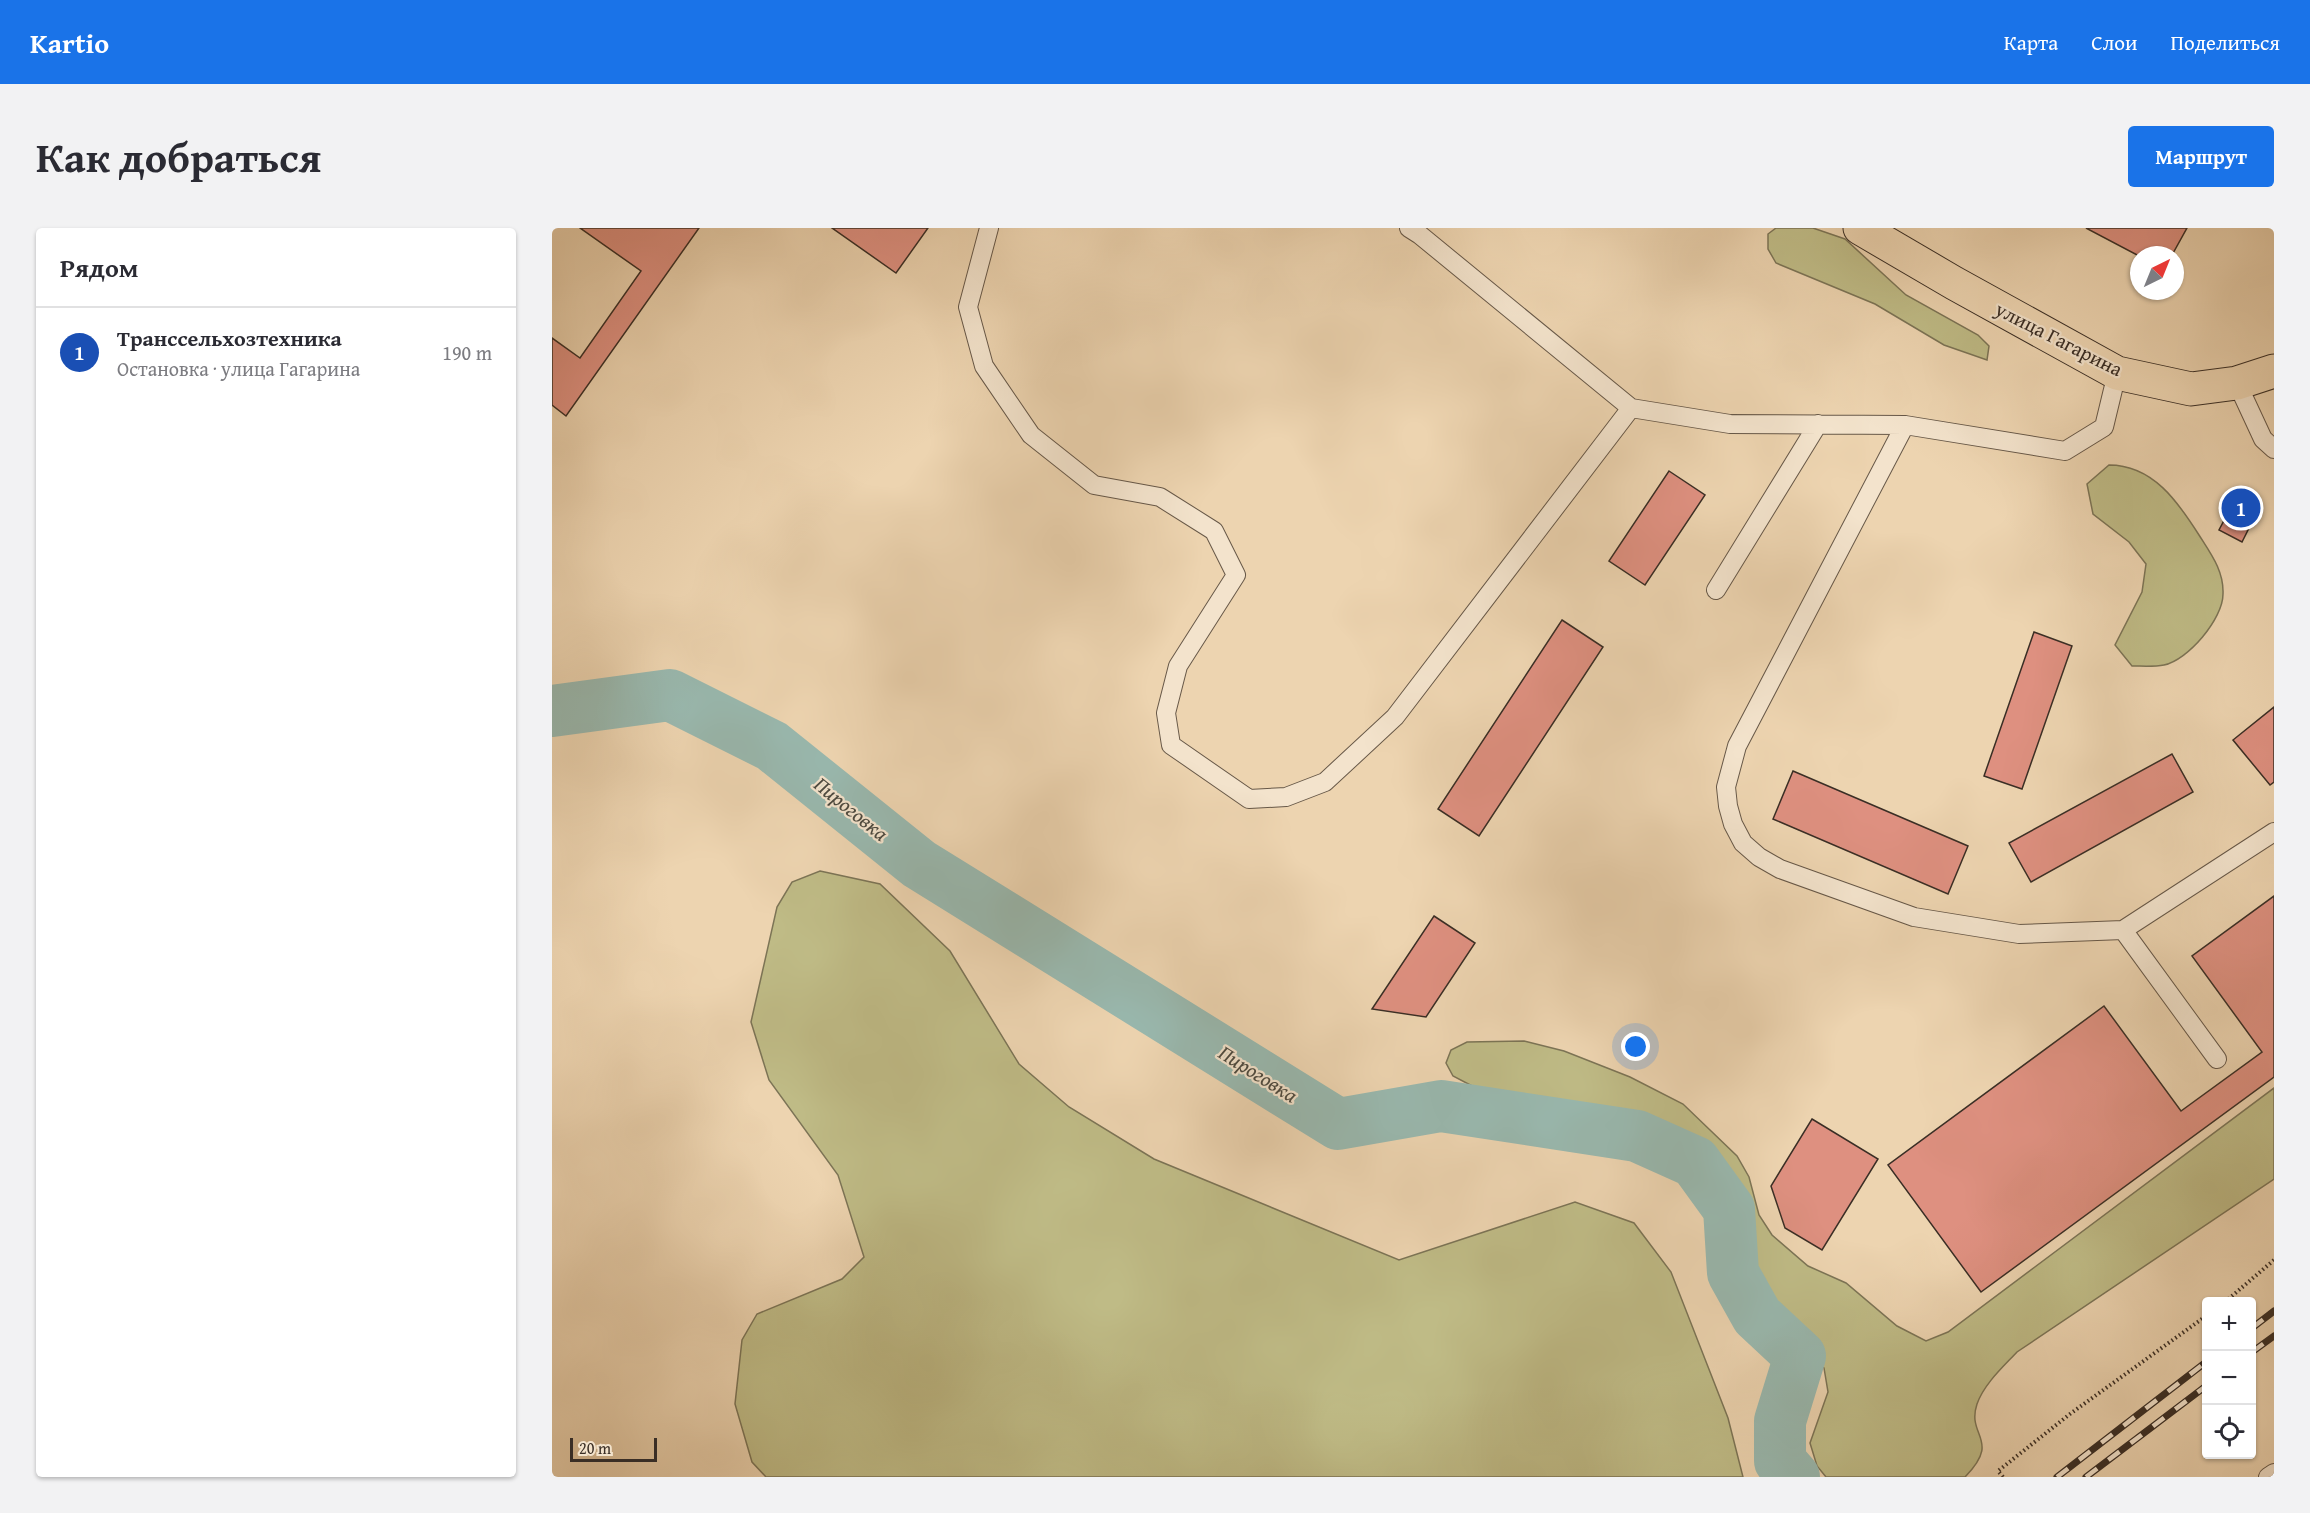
<!DOCTYPE html>
<html lang="ru">
<meta charset="utf-8">
<style>
:root{--surface:#fff;--page:#f2f2f3;--text:#2b2b33;--muted:#7c7c81;--line:#e1e1e2;--accent:#1a73e8}
body{margin:0;font-family:"Gentium Book Plus",serif;background:var(--page);color:var(--text)}
.controls{position:absolute;right:18px;bottom:18px;display:grid;overflow:hidden;border-radius:6px;box-shadow:0 2px 4px #0004}
.controls button{width:54px;height:54px;display:grid;place-items:center;padding:0;border:0;border-bottom:2px solid var(--line);background:var(--surface);color:var(--text);font:30px sans-serif}
.compass{position:absolute;left:1578px;top:18px;width:54px;height:54px;border-radius:50%;background:var(--surface);box-shadow:0 2px 4px #0004;rotate:43deg}
.scale{position:absolute;left:18px;bottom:15px;width:87px;box-sizing:border-box;padding-left:6px;border:3px solid #3a2e25;border-top:0;font-size:16px;line-height:21px;white-space:nowrap;color:#3a2e25;-webkit-text-stroke:4px #f3e3cc;paint-order:stroke}
.you{position:absolute;left:1084px;top:819px;width:21px;height:21px;margin:-15px;border:4px solid #fff;border-radius:50%;background:#1a73e8;box-shadow:0 0 0 9px #1a73e833}
.badge{display:grid;place-items:center;width:39px;height:39px;border-radius:50%;background:var(--accent);color:#fff;font-size:20px;font-weight:700}
.pin{position:absolute;translate:-50% -50%;border:3px solid #fff;box-shadow:0 2px 6px #0006}
.list{margin:0;padding:0;list-style:none}
h2{display:flex;justify-content:space-between;align-items:center;height:78px;margin:0;padding:0 24px;font-size:26px}
h2 small{font-size:20px;font-weight:400;color:var(--muted)}
.list li{display:grid;grid-template-columns:39px 1fr auto;gap:18px;align-items:center;box-sizing:border-box;height:90px;padding:0 24px;border-top:2px solid var(--line)}
.list b{display:block;font-size:22px;white-space:nowrap}
.list p{margin:0;font-size:20px;white-space:nowrap;color:var(--muted)}
.list em{font-size:20px;font-style:normal;color:var(--muted)}
.icon{flex:none;width:33px;height:33px;fill:none;stroke:currentColor;stroke-width:2;stroke-linecap:round;stroke-linejoin:round}
.map{position:relative;flex:none;width:1722px;height:1249px;overflow:hidden;border-radius:6px}
header{display:flex;align-items:center;gap:36px;box-sizing:border-box;height:84px;padding:0 30px;background:var(--accent);color:#fff}
header strong{font-size:28px}
nav{display:flex;gap:33px;margin-inline-start:auto;font-size:21px}
.intro{display:flex;align-items:center;justify-content:space-between;box-sizing:border-box;height:144px;padding:0 36px}
h1{margin:0;font-size:42px}
.button{padding:15px 27px;border-radius:6px;background:var(--accent);color:#fff;font-size:21px;font-weight:700}
main{display:flex;gap:36px;padding:0 36px}
aside{flex:1;background:var(--surface);border-radius:6px;box-shadow:0 2px 4px #0004}
.map>svg:first-child{display:block}
</style>
<header>
<strong>Kartio</strong>
<nav><a>Карта</a><a>Слои</a><a>Поделиться</a></nav>
</header>
<div class="intro"><h1>Как добраться</h1><a class="button">Маршрут</a></div>
<main>
<aside>
<h2>Рядом<small></small></h2>
<ul class="list">
<li><span class="badge" style="background:#1a4fb4">1</span><div><b>Транссельхозтехника</b><p>Остановка · улица Гагарина</p></div><em>190 m</em></li>
</ul>
</aside>
<div class="map">
<svg width="1722" height="1249" viewBox="0 0 1722 1249">
<rect width="100%" height="100%" fill="#edd4b0"/>
<filter id="stains"><feTurbulence type="fractalNoise" baseFrequency=".00333" numOctaves="4"/><feColorMatrix values="0 0 0 0 .2 0 0 0 0 .09 0 0 0 0 .02 0 0 0 .5 -.17"/></filter>
<radialGradient id="worn" r=".72"><stop offset=".6" stop-color="#630" stop-opacity="0"/><stop offset="1" stop-color="#630" stop-opacity=".3"/></radialGradient>
<path fill="#bfbb86" stroke="#7c7456" stroke-width="1.5" d="M 1224,0 L 1261,0 L 1293,11 L 1354,67 L 1426,107 L 1437,118 L 1435,132 L 1392,117 L 1323,76 L 1224,35 L 1216,21 L 1216,6 Z
M 1557,237 C 1601,237 1626,274 1647,307 C 1659,326 1672,343 1671,366 C 1671,391 1636,432 1612,437 C 1602,439 1590,438 1580,438 L 1563,417 L 1590,364 L 1594,336 L 1577,314 L 1541,286 L 1535,256 Z
M 268,643 L 328,656 L 398,723 L 467,836 L 517,879 L 602,931 L 847,1032 L 1023,974 L 1082,995 L 1119,1044 L 1176,1190 L 1191,1249 L 214,1249 L 200,1234 L 183,1176 L 190,1112 L 205,1086 L 290,1051 L 312,1029 L 286,947 L 217,852 L 199,794 L 225,679 L 240,654 Z
M 972,813 L 1012,823 L 1078,849 L 1131,876 L 1185,928 L 1197,949 L 1207,987 L 1220,1007 L 1256,1038 L 1294,1055 L 1345,1098 L 1374,1113 L 1396,1104 L 1722,860 L 1722,951 L 1465,1124 C 1451,1139 1432,1156 1425,1176 C 1414,1209 1450,1211 1413,1249 L 1274,1249 L 1265,1238 L 1258,1215 L 1276,1164 L 1272,1140 L 1237,1099 L 1199,1044 L 1188,1013 L 1184,974 L 1154,931 L 1118,902 L 1086,888 L 922,859 L 901,848 L 894,835 L 899,822 L 915,814 Z"/>
<g fill="none" stroke-linecap="round" stroke-linejoin="round">
<path stroke="#99b8ae" stroke-width="52" d="M 0,483 L 118,467 L 220,518 L 367,636 L 786,896 L 889,878 L 1085,908 L 1143,934 L 1177,981 L 1181,1045 L 1205,1088 L 1248,1128 L 1228,1193 L 1228,1233 L 1242,1249"/>
</g>
<path fill="#de9080" stroke="#3a2e25" stroke-width="1.5" d="M 28,0 L 147,0 L 14,188 L 0,177 L 0,110 L 28,130 L 89,43 Z
M 280,0 L 376,0 L 344,45 Z
M 1534,0 L 1635,0 L 1620,27 L 1587,28 Z
M 1117,243 L 1153,267 L 1093,357 L 1057,333 Z
M 1676,285 L 1699,296 L 1690,314 L 1667,302 Z
M 1010,392 L 1051,419 L 927,608 L 886,581 Z
M 1482,404 L 1520,418 L 1470,561 L 1432,548 Z
M 1722,479 L 1722,554 L 1718,557 L 1681,512 Z
M 1620,526 L 1641,564 L 1479,654 L 1457,615 Z
M 1241,543 L 1416,618 L 1396,666 L 1221,591 Z
M 1722,668 L 1722,849 L 1429,1064 L 1336,937 L 1552,778 L 1629,883 L 1710,824 L 1640,728 Z
M 882,688 L 923,715 L 874,789 L 820,781 Z
M 1260,891 L 1326,931 L 1270,1022 L 1233,1000 L 1219,958 Z"/>
<g fill="none" stroke-linecap="round" stroke-linejoin="round">
<g stroke="#675848" stroke-width="20">
<path id="service" d="M 437,0 L 416,79 L 432,138 L 479,207 L 542,257 L 608,269 L 662,303 L 684,347 L 626,438 L 614,485 L 619,517 L 697,571 L 734,569 L 773,554 L 843,489 L 1079,180
M 857,0 L 868,7 L 1079,180 L 1178,196 L 1353,197 L 1513,223 L 1552,199 L 1565,145
M 1685,155 L 1711,211 L 1722,221
M 1353,197 L 1185,518 L 1174,559 L 1176,578 L 1181,596 L 1191,615 L 1207,629 L 1228,641 L 1362,689 L 1467,706 L 1571,702 L 1722,604
M 1164,362 L 1266,196
M 1571,702 L 1665,831
M 1716,1249 L 1722,1245"/>
</g>
<g stroke="#3a2e25" stroke-width="35">
<path id="primary" d="M 1308,0 L 1402,55 L 1565,145 L 1639,161 L 1685,155 L 1722,143"/>
</g>
<path stroke="#3a2e25" stroke-width="4" stroke-dasharray="1.5 3" stroke-linecap="butt" d="M 1673,1074 L 1722,1032
M 1451,1249 L 1446,1243 L 1518,1186 L 1654,1088"/>
<use href="#service" stroke="#f3e3cc" stroke-width="18"/>
<use href="#primary" stroke="#edd4b0" stroke-width="33"/>
<g stroke="#3a2e25" stroke-width="7">
<path id="rail" d="M 1700,1100 L 1722,1083
M 1700,1124 L 1722,1108
M 1505,1249 L 1654,1134
M 1534,1249 L 1654,1158"/>
</g>
<use href="#rail" stroke="#f3e3cc" stroke-width="4.5" stroke-dasharray="14" stroke-linecap="butt"/>
</g>
<g text-anchor="middle" stroke-width="4.5" stroke-linejoin="round" paint-order="stroke">
<g font-size="20" fill="#3a2e25" stroke="#f3e3cc">
<text transform="translate(1507 111) rotate(27)" y="7">улица Гагарина</text>
</g>
<g font-size="21" font-style="italic" fill="#4d4a40" stroke="#f3e3cc">
<text transform="translate(299 581) rotate(39)" y="7">Пироговка</text>
<text transform="translate(706 846) rotate(32)" y="7">Пироговка</text>
</g>
</g>
<rect width="100%" height="100%" filter="url(#stains)"/>
<rect width="100%" height="100%" fill="url(#worn)"/>
</svg>
<div class="controls">
<button>+</button>
<button>−</button>
<button><svg class="icon" aria-label="locate" viewBox="0 0 24 24"><circle cx="12" cy="12" r="6"/><path d="M12 2v4M12 18v4M2 12h4M18 12h4"/></svg></button>
</div>
<svg class="compass" viewBox="-18 -18 36 36"><path d="M0-13l5 13h-10z" fill="#e53935"/><path d="M0 13l5-13h-10z" fill="#7c7c81"/></svg>
<div class="scale">20 m</div>
<div class="you"></div>
<div class="pin badge" style="left:1689px;top:280px;background:#1a4fb4">1</div>
</div>
</main>
